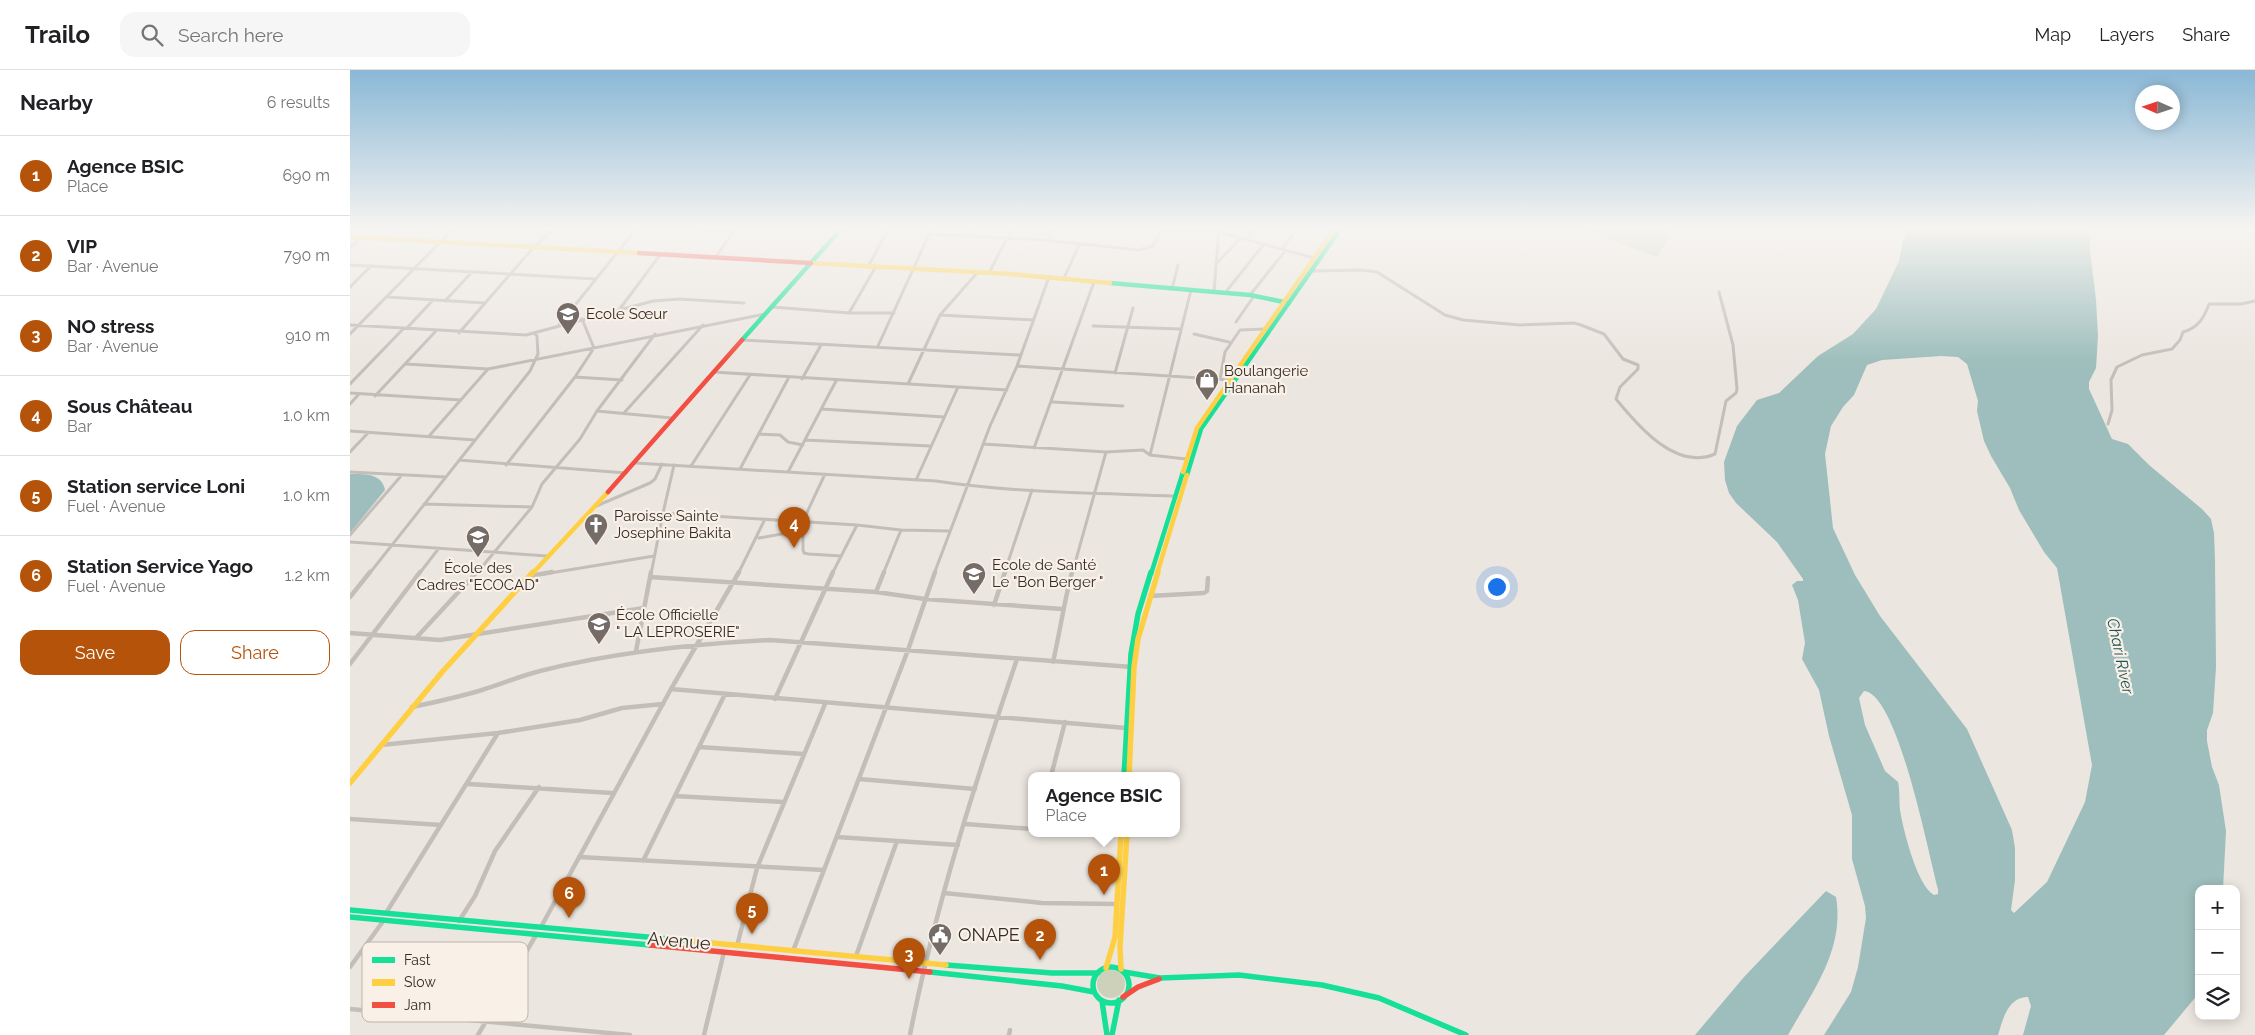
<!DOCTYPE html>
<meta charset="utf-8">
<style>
:root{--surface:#fff;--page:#f6f6f6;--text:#202124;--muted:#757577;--line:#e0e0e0;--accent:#b45309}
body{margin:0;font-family:Raleway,sans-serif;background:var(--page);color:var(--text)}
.controls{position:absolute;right:15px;bottom:15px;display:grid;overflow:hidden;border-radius:10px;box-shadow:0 2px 12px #0003}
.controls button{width:45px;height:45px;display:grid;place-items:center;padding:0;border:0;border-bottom:1px solid var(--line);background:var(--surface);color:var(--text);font:25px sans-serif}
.compass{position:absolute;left:1785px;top:15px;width:45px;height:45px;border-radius:50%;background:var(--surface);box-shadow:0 2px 12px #0003;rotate:273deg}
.you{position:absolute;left:1146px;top:516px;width:18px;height:18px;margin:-12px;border:4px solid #fff;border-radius:50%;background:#1a73e8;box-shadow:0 0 0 8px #1a73e833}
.badge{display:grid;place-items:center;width:32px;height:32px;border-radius:50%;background:var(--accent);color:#fff;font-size:16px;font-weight:700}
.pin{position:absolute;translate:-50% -41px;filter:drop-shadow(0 1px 2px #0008)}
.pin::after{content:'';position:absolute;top:26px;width:18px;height:15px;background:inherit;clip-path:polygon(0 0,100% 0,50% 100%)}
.popup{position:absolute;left:678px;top:702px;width:152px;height:65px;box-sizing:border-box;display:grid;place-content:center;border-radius:10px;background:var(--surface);filter:drop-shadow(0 1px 4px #0005);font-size:16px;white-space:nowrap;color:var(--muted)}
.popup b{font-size:19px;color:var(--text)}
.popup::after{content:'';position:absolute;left:50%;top:100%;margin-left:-10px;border:10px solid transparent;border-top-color:var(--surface)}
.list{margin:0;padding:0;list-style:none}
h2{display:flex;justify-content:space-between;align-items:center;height:65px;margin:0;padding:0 20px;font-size:21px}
h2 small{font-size:16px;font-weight:400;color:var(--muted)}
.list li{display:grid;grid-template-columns:32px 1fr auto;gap:15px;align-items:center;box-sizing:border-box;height:80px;padding:0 20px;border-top:1px solid var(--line)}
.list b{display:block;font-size:19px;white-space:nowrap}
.list p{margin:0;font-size:16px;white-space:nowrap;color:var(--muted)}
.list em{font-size:16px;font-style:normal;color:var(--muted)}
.actions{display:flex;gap:10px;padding:15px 20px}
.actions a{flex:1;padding:11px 0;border:1px solid var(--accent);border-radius:15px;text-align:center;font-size:18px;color:var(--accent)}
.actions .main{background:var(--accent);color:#fff}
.icon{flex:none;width:28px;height:28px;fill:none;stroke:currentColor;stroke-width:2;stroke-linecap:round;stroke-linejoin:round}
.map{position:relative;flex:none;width:1905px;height:965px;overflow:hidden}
header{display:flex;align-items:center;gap:30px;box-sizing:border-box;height:70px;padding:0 25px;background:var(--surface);border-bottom:1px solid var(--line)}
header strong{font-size:24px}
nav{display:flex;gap:28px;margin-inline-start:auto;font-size:18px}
.search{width:350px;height:45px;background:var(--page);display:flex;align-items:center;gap:12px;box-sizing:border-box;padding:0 18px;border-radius:15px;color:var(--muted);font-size:19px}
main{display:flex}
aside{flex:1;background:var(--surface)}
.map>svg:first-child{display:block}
</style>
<header>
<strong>Trailo</strong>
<div class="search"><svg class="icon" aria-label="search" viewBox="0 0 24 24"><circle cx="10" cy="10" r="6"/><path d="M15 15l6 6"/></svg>Search here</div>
<nav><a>Map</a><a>Layers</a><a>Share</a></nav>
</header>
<main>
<aside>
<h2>Nearby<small>6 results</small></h2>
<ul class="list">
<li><span class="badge">1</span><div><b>Agence BSIC</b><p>Place</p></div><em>690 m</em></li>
<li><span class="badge">2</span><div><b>VIP</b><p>Bar · Avenue</p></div><em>790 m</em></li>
<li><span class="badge">3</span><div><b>NO stress</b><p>Bar · Avenue</p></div><em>910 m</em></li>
<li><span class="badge">4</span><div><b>Sous Château</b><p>Bar</p></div><em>1.0 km</em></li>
<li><span class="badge">5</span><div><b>Station service Loni</b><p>Fuel · Avenue</p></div><em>1.0 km</em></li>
<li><span class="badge">6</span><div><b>Station Service Yago</b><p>Fuel · Avenue</p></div><em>1.2 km</em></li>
</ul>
<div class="actions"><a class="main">Save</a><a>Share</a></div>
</aside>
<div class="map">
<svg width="1905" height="965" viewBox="0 0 1905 965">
<rect width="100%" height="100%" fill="#ece6e0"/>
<path fill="#ced1ba" d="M 1228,158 L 1318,158 L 1318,168 L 1307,187 Z
M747 914a14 14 0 1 1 28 0a14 14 0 1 1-28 0Z"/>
<path fill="#9dbebc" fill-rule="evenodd" d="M 1560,158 L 1740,158 L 1740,180 L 1746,230 L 1748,266 L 1746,298 L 1739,312 L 1739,319 L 1762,369 L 1778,374 L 1799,395 L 1852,439 L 1861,449 L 1864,463 L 1865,490 L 1866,597 L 1863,643 L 1857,660 L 1857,671 L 1862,697 L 1869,715 L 1876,761 L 1873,819 L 1849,819 L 1849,923 L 1814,965 L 1673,965 L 1681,936 L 1678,927 C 1658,927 1653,949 1648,965 L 1474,965 L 1501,922 L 1508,897 L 1516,848 L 1515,836 L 1502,789 L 1502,745 L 1479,666 L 1469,620 L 1452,589 L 1455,573 L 1448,530 L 1442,515 L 1447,511 L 1453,511 L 1453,509 L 1427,472 L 1386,433 L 1379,423 L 1375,410 L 1374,392 L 1387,356 L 1407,330 L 1429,323 L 1468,286 L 1503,264 L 1526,239 L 1549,191 L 1553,170 ZM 1591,286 L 1608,287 L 1617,294 L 1628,331 L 1627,341 L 1634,371 L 1641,386 L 1660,418 L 1669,440 L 1694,482 L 1707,498 L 1742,695 L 1735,732 L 1697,812 L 1664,843 L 1661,840 L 1665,810 L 1665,778 L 1662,760 L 1617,659 L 1530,546 L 1505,505 L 1483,458 L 1475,384 L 1481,356 L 1493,337 L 1504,325 L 1517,295 L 1532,290 ZM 1514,621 C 1548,623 1579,787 1588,819 L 1588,824 L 1584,825 C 1567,816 1553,759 1550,740 C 1549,730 1550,721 1548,712 L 1535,701 L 1515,655 L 1509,628 Z
M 0,404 C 14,404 32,403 35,420 L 0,463 Z
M 1476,821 L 1486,827 C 1495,880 1462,922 1438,965 L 1345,965 L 1394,907 Z"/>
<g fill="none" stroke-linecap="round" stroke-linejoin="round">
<path stroke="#c4beb9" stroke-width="3" d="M 326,158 L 384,162
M 811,162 L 869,162 L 964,188
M 580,164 L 692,170 L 789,180 L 803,176 L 812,158
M 620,166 L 623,158
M 897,169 L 905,158
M 698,171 L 702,158
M 0,178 L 11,167
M 932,179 L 947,158
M 365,188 L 386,158
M 866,194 L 891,168
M 0,195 L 246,209
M 518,197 L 539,158
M 962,201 L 1012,200 L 1027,202 L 1095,245 L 1113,250 L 1170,255 L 1224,253 L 1231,255 L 1254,264 L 1273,289 L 1288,295 L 1288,299 L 1270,317 L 1266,329 C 1288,356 1326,401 1365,384 L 1376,331 L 1386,323 L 1387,319 L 1383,275 L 1369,222
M 639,203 L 662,158
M 714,208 L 730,173
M 0,217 L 21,196
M 822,219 L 828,195
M 864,222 L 869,158
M 875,223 L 914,174
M 900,225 L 936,180
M 37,227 L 135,233
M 95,231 L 122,202
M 422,237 L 499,243 L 544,243
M 269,240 L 310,185
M 499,243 L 525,198
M 590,245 L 684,250
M 886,252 L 904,226
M 0,255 L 176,265 L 303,231 L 329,229 L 394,233
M 209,255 L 287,158
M 743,256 L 831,259
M 57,258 L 83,230
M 109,263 L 183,178 L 205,158
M 0,264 L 104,158
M 844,264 L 879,272
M 393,270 L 670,285
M 528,276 L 582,158
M 56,294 L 138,299 L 415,244
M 667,296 L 880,310
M 363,302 L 657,320
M 765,303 L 783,238
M 225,307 L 272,310
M 452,309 L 471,275
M 870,309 L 875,282 L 890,260 L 915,259
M 0,314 L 54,258
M 558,314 L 590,245 L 627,203
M 0,323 L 111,330
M 25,326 L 85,262
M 703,332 L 773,336
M 0,334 L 9,324
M 472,339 L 594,347
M 247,341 L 322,348
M 274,343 L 353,255
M 1758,354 L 1762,340 L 1761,310 L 1767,297 L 1792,285 L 1822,279 L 1830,270 L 1833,262 C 1848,258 1854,248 1859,234 L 1891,234 L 1905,231
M 0,361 L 125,370
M 409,364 L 430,365 L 438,372 L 453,375
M 80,365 L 138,299
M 455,370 L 580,376
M 633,374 L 756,382 L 793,380 L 800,385 L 836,389
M 684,378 L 744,212
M 0,382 L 18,363
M 800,385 L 841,220
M 109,390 L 276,403
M 285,393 L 586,411 C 665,423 746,423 825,426
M 156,395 L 225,307 L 244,278 L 232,249
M 341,396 L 400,305
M 390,399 L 439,307
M 0,402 L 95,407
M 438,402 L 486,311
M 475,404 L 453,451 L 453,480 L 454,483 L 459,484 L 491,486
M 566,410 L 608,317
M 74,434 L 182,437
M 244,437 L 300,413 L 305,409 L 312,394
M 313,443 L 324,395
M 0,465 L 51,406
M 409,468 L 454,460
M 0,472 L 197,486
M 19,504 L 180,301 L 188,284 L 187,266 L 185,264
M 69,504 L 89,478
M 126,504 L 182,437 L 192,414 L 230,369 L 247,341 L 305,264
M 194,504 L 304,486
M 301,504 L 313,443 L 507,455 L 551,460 L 599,461
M 388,504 L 415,449
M 482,504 L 507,455
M 533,504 L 551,460
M 584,504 L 640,356 L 667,296 L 699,207
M 654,504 L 682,420
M 722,504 L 756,382"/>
<path stroke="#c4beb9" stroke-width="4.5" d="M 180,506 L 202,502
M 300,507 L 526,522 L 575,529 L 712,539
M 526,522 L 534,502
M 800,526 L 854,523 L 857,521 L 858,508
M 0,527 L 20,502
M 644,535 L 655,502
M 0,563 L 90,570 L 294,538
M 66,568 L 127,502
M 286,581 L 301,502
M 703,592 C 710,562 714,532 722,502
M 0,594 L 70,502
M 321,619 L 776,658
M 425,629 L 483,502
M 62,637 C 86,632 109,627 132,620 C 152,614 170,606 190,601 C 265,582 343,574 420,570 L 782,597
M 31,675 L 148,663 L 230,650 L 272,638 L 313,634
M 349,677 L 454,684
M 701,706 L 715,652
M 509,709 L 625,719
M 118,714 L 262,723
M 325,726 L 433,732
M 0,749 L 91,755
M 615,754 L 682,759
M 752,764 L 771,765
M 487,767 L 608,775
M 229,787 L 474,800
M 293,791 L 375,624
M 594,823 L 692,833 L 767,834
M 36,843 L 148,663
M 109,851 L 125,826 L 145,781 L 189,717
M 191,857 L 321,619 L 389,502
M 387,876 L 407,798 L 475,634
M 443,881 L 558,580 L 585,502
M 506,886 L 547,771
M 0,897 L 34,850
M 0,939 L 280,965
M 128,965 L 186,865
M 354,965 L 374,882
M 560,965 C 585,837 625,713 667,589
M 659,965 L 660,960"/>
<path stroke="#16e098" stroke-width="4.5" d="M 760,213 L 900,225 L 939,233
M 392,270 L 492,158
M 837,405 L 851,359 L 991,158
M 801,504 L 833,402"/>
<path stroke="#16e098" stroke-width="5.5" d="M 774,706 L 781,584 L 788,544 L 801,502
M 0,840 L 341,871
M 0,847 L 300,875
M 596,895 L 702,903 L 748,903
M743 915a18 18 0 1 1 36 0a18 18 0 1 1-36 0Z
M 580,902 L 712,916 L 744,922
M 774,902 L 810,908 L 889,905 L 972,915 L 1029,928 L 1116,965
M 752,931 L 757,965
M 762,965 L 769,930"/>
<path stroke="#ffcf43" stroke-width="4.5" d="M 0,167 L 289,183
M 461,193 L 661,204 L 760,213
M 833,402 L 847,358 L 985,158
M 182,504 L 258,422
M 807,504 L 837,405"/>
<path stroke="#ffcf43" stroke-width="5.5" d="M 779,706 L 784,597 L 788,569 L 808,502
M 0,713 L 93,601 L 183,502
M 341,871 L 596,895
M 756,898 L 765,867 L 771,764
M 771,899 L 770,877 L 777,764"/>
<path stroke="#f24e42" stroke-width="4.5" d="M 289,183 L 461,193
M 258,422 L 392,270"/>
<path stroke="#f24e42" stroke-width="5.5" d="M 300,875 L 580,902
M 773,927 L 788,917 L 809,909"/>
</g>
<linearGradient id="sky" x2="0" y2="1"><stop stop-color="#8ab8d6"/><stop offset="0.54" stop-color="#f6f4f1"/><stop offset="1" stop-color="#f6f4f1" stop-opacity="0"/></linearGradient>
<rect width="1905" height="293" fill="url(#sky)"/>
<defs>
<g id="school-pin" transform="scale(1.25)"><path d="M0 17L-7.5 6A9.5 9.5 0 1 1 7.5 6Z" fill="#756c68" stroke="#f9f0e7"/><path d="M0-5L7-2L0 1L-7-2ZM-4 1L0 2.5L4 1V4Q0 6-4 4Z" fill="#fff"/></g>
<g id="shop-pin" transform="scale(1.25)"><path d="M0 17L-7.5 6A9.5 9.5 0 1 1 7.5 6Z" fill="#756c68" stroke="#f9f0e7"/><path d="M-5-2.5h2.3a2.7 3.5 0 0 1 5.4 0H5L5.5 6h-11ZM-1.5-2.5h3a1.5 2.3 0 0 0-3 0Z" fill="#fff"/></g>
<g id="church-pin" transform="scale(1.25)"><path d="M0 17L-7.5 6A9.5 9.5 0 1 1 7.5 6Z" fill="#756c68" stroke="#f9f0e7"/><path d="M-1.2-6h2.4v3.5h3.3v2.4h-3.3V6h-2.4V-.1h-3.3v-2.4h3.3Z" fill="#fff"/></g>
<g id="civic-pin" transform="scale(1.25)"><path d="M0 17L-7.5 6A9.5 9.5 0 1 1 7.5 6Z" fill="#756c68" stroke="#f9f0e7"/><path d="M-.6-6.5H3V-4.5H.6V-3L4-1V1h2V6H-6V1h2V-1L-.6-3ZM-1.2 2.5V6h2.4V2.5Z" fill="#fff"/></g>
</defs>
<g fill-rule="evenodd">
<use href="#school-pin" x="218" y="244"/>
<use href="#shop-pin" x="857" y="310"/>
<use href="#church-pin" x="246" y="455"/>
<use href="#school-pin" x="128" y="467"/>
<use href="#school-pin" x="624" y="504"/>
<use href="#school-pin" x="249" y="554"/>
<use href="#civic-pin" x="590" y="865"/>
</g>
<g text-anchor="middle" stroke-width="4.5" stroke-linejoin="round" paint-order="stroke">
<g font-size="15" fill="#352b27" stroke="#f9f0e7" text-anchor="start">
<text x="236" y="249">Ecole Sœur</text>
<text x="874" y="306">Boulangerie<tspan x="874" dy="17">Hananah</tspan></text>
<text x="264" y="451">Paroisse Sainte<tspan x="264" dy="17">Josephine Bakita</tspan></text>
<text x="642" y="500">Ecole de Santé<tspan x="642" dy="17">Le "Bon Berger "</tspan></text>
<text x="128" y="503" text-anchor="middle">École des<tspan x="128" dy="17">Cadres "ECOCAD"</tspan></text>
<text x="266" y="550">École Officielle<tspan x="266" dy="17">" LA LEPROSERIE"</tspan></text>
</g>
<g font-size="16" font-style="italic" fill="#1e5455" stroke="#f9f0e7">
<text transform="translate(1771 586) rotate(78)" y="6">Chari River</text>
</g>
<g font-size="18" fill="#352b27" stroke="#f9f0e7" text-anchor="start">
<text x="608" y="871">ONAPE</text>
</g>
<g font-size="18" fill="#352b27" stroke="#f9f0e7">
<text transform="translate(329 871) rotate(5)" y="6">Avenue</text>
</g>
</g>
<rect x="12" y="872" width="166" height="80" rx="8" fill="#f9f0e7" stroke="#beb5ad" stroke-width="1"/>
<rect x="22" y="887" width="23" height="6" fill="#16e098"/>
<rect x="22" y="909" width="23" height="7" fill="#ffcf43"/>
<rect x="22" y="932" width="23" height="6" fill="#f24e42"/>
<g font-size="14" fill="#352b27">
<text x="54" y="895">Fast</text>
<text x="54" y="917">Slow</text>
<text x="54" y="940">Jam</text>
</g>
</svg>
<div class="controls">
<button>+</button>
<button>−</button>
<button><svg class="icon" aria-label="layers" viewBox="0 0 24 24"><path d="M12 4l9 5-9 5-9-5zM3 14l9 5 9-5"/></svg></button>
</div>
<svg class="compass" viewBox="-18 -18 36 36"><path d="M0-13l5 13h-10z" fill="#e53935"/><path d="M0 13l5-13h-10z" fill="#757577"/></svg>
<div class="you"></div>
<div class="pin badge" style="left:754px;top:825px">1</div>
<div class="popup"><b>Agence BSIC</b>Place</div>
<div class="pin badge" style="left:690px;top:890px">2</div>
<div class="pin badge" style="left:559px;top:909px">3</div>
<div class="pin badge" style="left:444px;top:478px">4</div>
<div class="pin badge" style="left:402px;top:864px">5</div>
<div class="pin badge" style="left:219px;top:848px">6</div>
</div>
</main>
